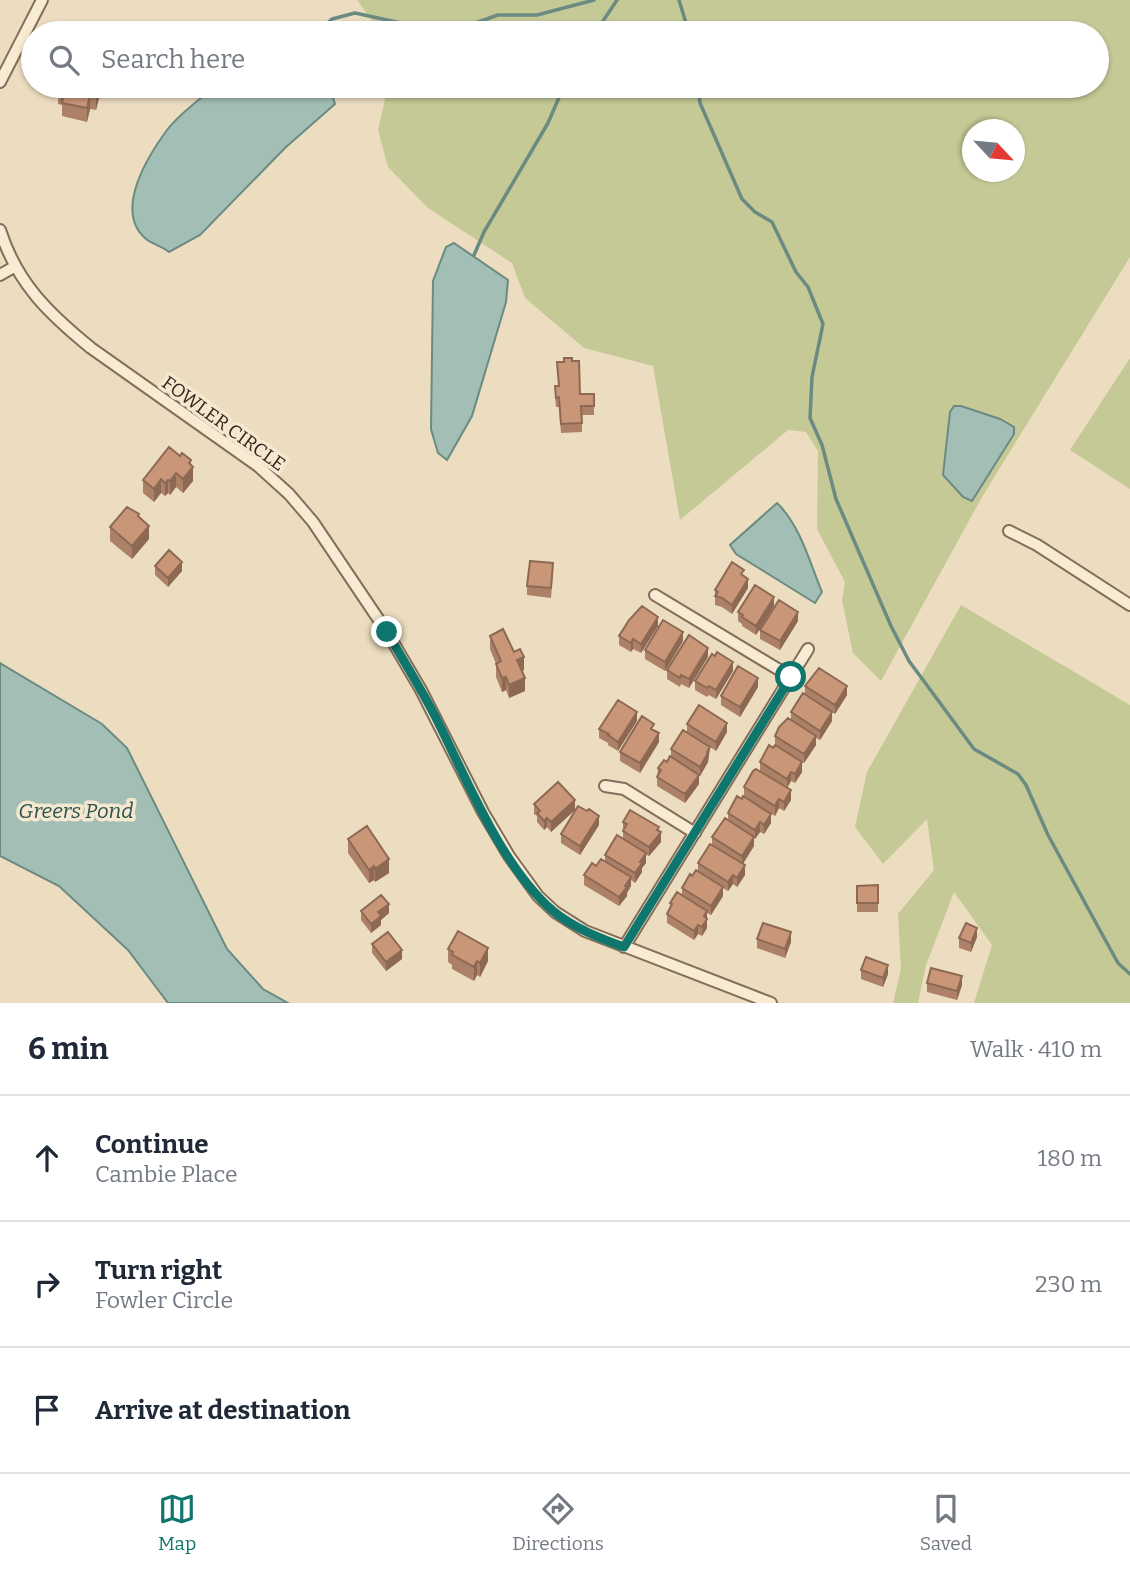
<!DOCTYPE html>
<meta charset="utf-8">
<style>
:root{--surface:#fff;--page:#f2f2f3;--text:#1f2937;--muted:#747a83;--line:#e0e1e3;--accent:#0f766e}
body{margin:0;font-family:Bitter,serif;background:var(--page);color:var(--text)}
.compass{position:absolute;left:962px;top:119px;width:63px;height:63px;border-radius:50%;background:var(--surface);box-shadow:0 2px 5px #0004;rotate:116deg}
.stop{position:absolute;width:21px;height:21px;margin:-16px;border:5px solid #0f766e;border-radius:50%;background:#fff}
.stop.end{background:#0f766e;border-color:#fff;box-shadow:0 2px 7px #0008}
.list{margin:0;padding:0;list-style:none}
h2{display:flex;justify-content:space-between;align-items:center;height:91px;margin:0;padding:0 28px;font-size:30px}
h2 small{font-size:23px;font-weight:400;color:var(--muted)}
.list li{display:grid;grid-template-columns:46px 1fr auto;gap:21px;align-items:center;box-sizing:border-box;height:126px;padding:0 28px;border-top:2px solid var(--line)}
.list b{display:block;font-size:26px;white-space:nowrap}
.list p{margin:0;font-size:23px;white-space:nowrap;color:var(--muted)}
.list em{font-size:23px;font-style:normal;color:var(--muted)}
.icon{flex:none;width:38px;height:38px;fill:none;stroke:currentColor;stroke-width:2;stroke-linecap:round;stroke-linejoin:round}
.map{position:relative;flex:none;width:1130px;height:1003px;overflow:hidden}
.search{position:absolute;background:var(--surface);box-shadow:0 2px 5px #0004;left:21px;right:21px;top:21px;height:77px;display:flex;align-items:center;gap:18px;box-sizing:border-box;padding:0 24px;border-radius:38px;color:var(--muted);font-size:26px}
.sheet{height:469px;background:var(--surface)}
nav{display:flex;justify-content:space-around;align-items:center;box-sizing:border-box;height:98px;border-top:2px solid var(--line);background:var(--surface);font-size:19px;color:var(--muted)}
nav a{display:grid;justify-items:center;gap:4px}
nav .on{color:var(--accent)}
.map>svg:first-child{display:block}
</style>
<div class="map">
<svg width="1130" height="1003" viewBox="0 0 1130 1003">
<rect width="100%" height="100%" fill="#ecddc0"/>
<path fill="#c5c995" fill-rule="evenodd" d="M 357,0 L 1130,0 L 1130,257 L 982,497 L 881,681 L 853,653 L 842,600 L 845,582 L 817,529 L 818,451 L 806,432 L 788,430 L 680,520 L 653,366 L 584,348 L 525,298 L 512,263 L 428,208 L 388,167 L 378,130 L 388,86 L 1097,86 L 1097,33 L 381,33 ZM 972,130 L 1014,130 L 1014,172 L 972,172 Z
M 1130,358 L 1130,489 L 1070,450 Z
M 961,605 L 1130,705 L 1130,1003 L 974,1003 L 992,945 L 954,892 L 926,965 L 918,1003 L 893,1003 L 901,969 L 898,914 L 934,870 L 927,819 L 883,864 L 855,827 L 867,772 Z"/>
<path fill="#a3beb5" stroke="#6b8b82" stroke-width="2" d="M 216,86 L 329,86 L 335,104 L 285,148 L 200,235 L 169,252 C 162,246 152,244 146,239 C 113,211 148,156 167,130 C 180,113 200,99 216,86 Z
M 454,243 L 508,280 L 506,302 L 472,416 L 447,460 L 438,453 L 431,429 L 433,281 L 446,247 Z
M 954,406 L 961,406 L 1000,419 L 1014,427 L 1014,434 L 972,501 L 963,497 L 943,475 L 950,412 Z
M 777,503 C 800,525 810,563 822,592 L 815,603 L 736,554 L 730,545 Z
M 0,663 L 102,724 L 127,748 L 227,949 L 263,989 L 288,1003 L 168,1003 L 128,950 L 59,886 L 0,856 Z"/>
<g fill="none" stroke-linecap="round" stroke-linejoin="round">
<path stroke="#6b8b82" stroke-width="3.5" d="M 679,0 L 689,33
M 316,33 L 332,19 L 355,13 L 447,33 L 498,15 L 537,15 L 594,0
M 595,33 L 617,0
M 698,86 L 700,103 L 742,199 L 755,212 L 772,222 L 796,272 L 808,287 L 823,324 L 812,377 L 810,418 L 822,445 L 836,499 L 891,626 L 909,661 L 974,749 L 1018,774 L 1026,785 L 1048,835 L 1096,923 L 1118,963 L 1130,974
M 474,255 L 484,232 L 548,123 L 564,86"/>
<g stroke="#846e59" stroke-width="14">
<path id="street" d="M 0,82 L 42,0
M 0,230 C 17,283 48,313 91,348 L 258,466 L 289,494 L 313,522 L 387,632 L 421,690 L 483,812 L 509,856 L 538,896 L 555,912 L 585,931 L 771,1003
M 0,275 L 14,267
M 1009,531 L 1037,545 L 1130,605
M 655,595 L 791,677
M 605,786 L 624,789 L 695,833
M 624,947 L 808,649"/>
</g>
<use href="#street" stroke="#f7ebd3" stroke-width="10"/>
</g>
<path fill="#ad8167" d="M 59,86 L 101,86 L 100,90 L 99,89 L 99,98 L 96,110 L 90,109 L 87,122 L 62,116 L 62,105 L 58,104 Z
M 594,394 L 594,415 L 582,415 L 582,432 L 561,433 L 559,407 L 556,407 L 555,396 Z
M 191,465 L 193,481 L 183,493 L 176,487 L 170,495 L 168,493 L 165,496 L 161,493 L 154,502 L 143,493 L 143,480 Z
M 139,517 L 149,539 L 132,559 L 110,541 L 110,527 Z
M 155,566 L 182,571 L 168,587 L 155,575 Z
M 553,572 L 551,598 L 527,595 L 527,586 Z
M 744,576 L 748,588 L 732,614 L 722,607 L 715,605 L 715,590 Z
M 774,606 L 756,635 L 742,626 L 742,624 L 738,621 L 738,612 Z
M 798,621 L 780,650 L 760,639 L 760,630 Z
M 658,626 L 641,653 L 633,649 L 631,652 L 619,645 L 619,636 Z
M 490,636 L 514,652 L 524,670 L 522,671 L 525,691 L 509,698 L 506,690 L 502,692 L 496,677 L 496,664 L 490,649 Z
M 683,641 L 665,671 L 645,659 L 645,650 Z
M 708,657 L 689,688 L 681,684 L 680,687 L 667,679 L 667,670 Z
M 733,671 L 716,699 L 709,695 L 707,697 L 695,690 L 695,681 Z
M 805,686 L 847,695 L 835,714 L 832,712 L 832,721 L 820,740 L 816,738 L 816,745 L 804,763 L 775,745 L 775,736 L 791,720 L 791,712 L 805,695 Z
M 758,687 L 740,717 L 721,705 L 721,696 Z
M 637,721 L 618,751 L 608,745 L 608,743 L 599,738 L 599,729 Z
M 687,724 L 727,732 L 716,751 L 710,747 L 708,762 L 700,776 L 699,776 L 699,784 L 685,803 L 657,786 L 657,777 L 658,768 L 671,757 L 671,749 L 687,732 Z
M 654,730 L 659,742 L 640,773 L 620,761 L 620,752 Z
M 760,762 L 802,772 L 795,783 L 791,781 L 787,788 L 791,800 L 784,811 L 779,808 L 775,816 L 744,796 L 744,787 L 760,771 Z
M 534,804 L 575,810 L 551,832 L 547,827 L 544,830 L 537,822 L 537,816 L 534,814 Z
M 728,813 L 771,823 L 764,834 L 760,832 L 755,839 L 754,838 L 754,846 L 743,864 L 745,875 L 737,887 L 733,884 L 728,891 L 723,888 L 723,896 L 711,915 L 707,913 L 707,928 L 702,936 L 698,934 L 694,940 L 667,923 L 667,914 L 670,908 L 670,903 L 682,895 L 682,888 L 692,876 L 698,871 L 698,863 L 712,845 L 712,837 L 728,820 Z
M 623,822 L 659,831 L 661,842 L 649,856 L 646,855 L 646,863 L 642,868 L 642,872 L 635,883 L 631,880 L 631,886 L 627,893 L 627,896 L 619,906 L 584,885 L 584,875 L 596,866 L 605,861 L 605,855 L 623,839 Z
M 599,825 L 580,855 L 561,843 L 561,834 Z
M 348,839 L 389,873 L 375,882 L 374,880 L 369,883 L 348,853 Z
M 878,885 L 878,912 L 857,912 L 857,886 Z
M 361,911 L 389,913 L 381,920 L 381,925 L 371,933 L 361,920 Z
M 977,937 L 971,952 L 959,948 L 959,938 Z
M 757,939 L 791,942 L 785,958 L 757,948 Z
M 372,944 L 402,959 L 386,971 L 372,953 Z
M 448,949 L 488,961 L 480,977 L 477,975 L 474,981 L 452,969 L 452,965 L 448,962 Z
M 861,970 L 888,974 L 883,987 L 861,979 Z
M 927,983 L 962,985 L 957,1000 L 927,992 Z"/>
<path fill="#8d6954" d="M 99,86 L 99,98 L 96,110 L 96,97 Z
M 90,95 L 90,109 L 87,122 L 87,108 Z
M 191,460 L 191,469 L 193,467 L 193,481 L 183,493 L 183,479 L 189,463 Z
M 176,473 L 176,487 L 170,495 L 170,481 Z
M 161,479 L 161,493 L 154,502 L 154,489 Z
M 168,480 L 168,493 L 165,496 L 165,483 Z
M 149,526 L 149,539 L 132,559 L 132,546 Z
M 182,562 L 182,571 L 168,587 L 168,578 Z
M 748,579 L 748,588 L 732,614 L 732,605 Z
M 774,597 L 774,606 L 756,635 L 756,626 Z
M 798,612 L 798,621 L 780,650 L 780,641 Z
M 658,617 L 658,626 L 641,653 L 641,644 Z
M 683,632 L 683,641 L 665,671 L 665,662 Z
M 633,639 L 633,649 L 631,652 L 631,643 Z
M 708,648 L 708,657 L 689,688 L 689,679 Z
M 524,657 L 524,670 L 517,673 L 517,660 Z
M 733,662 L 733,671 L 716,699 L 716,690 Z
M 506,677 L 506,690 L 502,692 L 502,678 Z
M 525,678 L 525,691 L 509,698 L 509,685 Z
M 758,678 L 758,687 L 740,717 L 740,707 Z
M 847,686 L 847,695 L 835,714 L 835,705 Z
M 637,712 L 637,721 L 618,751 L 618,742 Z
M 832,712 L 832,721 L 820,740 L 820,731 Z
M 727,723 L 727,732 L 716,751 L 716,742 Z
M 659,733 L 659,742 L 640,773 L 640,763 Z
M 816,736 L 816,745 L 804,763 L 804,754 Z
M 710,747 L 708,762 L 700,776 L 700,767 Z
M 802,762 L 802,772 L 795,783 L 795,774 Z
M 791,772 L 791,781 L 787,788 L 787,779 Z
M 699,775 L 699,784 L 685,803 L 685,794 Z
M 791,790 L 791,800 L 784,811 L 784,802 Z
M 779,799 L 779,808 L 775,816 L 775,806 Z
M 575,800 L 575,810 L 551,832 L 551,822 Z
M 771,814 L 771,823 L 764,834 L 764,825 Z
M 599,816 L 599,825 L 580,855 L 580,846 Z
M 547,818 L 547,827 L 544,830 L 544,821 Z
M 760,822 L 760,832 L 755,839 L 755,830 Z
M 659,827 L 659,835 L 661,832 L 661,842 L 649,856 L 649,847 Z
M 754,837 L 754,846 L 742,865 L 742,856 Z
M 646,853 L 646,863 L 642,868 L 642,872 L 635,883 L 635,873 L 640,862 Z
M 389,859 L 389,873 L 375,882 L 375,869 Z
M 745,865 L 745,875 L 737,887 L 737,878 Z
M 374,866 L 374,880 L 369,883 L 369,870 Z
M 733,875 L 733,884 L 728,891 L 728,882 Z
M 631,877 L 631,886 L 627,893 L 627,896 L 619,906 L 619,897 Z
M 723,887 L 723,896 L 711,915 L 711,906 Z
M 389,904 L 389,913 L 381,920 L 381,925 L 371,933 L 371,924 L 378,912 Z
M 707,911 L 707,928 L 702,936 L 704,916 Z
M 698,925 L 698,934 L 694,940 L 694,931 Z
M 977,928 L 977,937 L 971,952 L 971,943 Z
M 791,932 L 791,942 L 785,958 L 785,949 Z
M 488,948 L 488,961 L 480,977 L 480,963 Z
M 402,950 L 402,959 L 386,971 L 386,962 Z
M 477,961 L 477,975 L 474,981 L 474,967 Z
M 888,965 L 888,974 L 883,987 L 883,978 Z
M 962,976 L 962,985 L 957,1000 L 957,991 Z"/>
<path fill="#c99678" stroke="#8d6954" stroke-width="2" d="M 59,86 L 98,86 L 96,97 L 90,95 L 87,108 L 62,103 L 64,92 L 58,90 Z
M 564,358 L 572,358 L 572,361 L 579,361 L 580,394 L 594,394 L 594,406 L 581,406 L 582,423 L 561,424 L 559,397 L 556,398 L 555,386 L 559,386 L 557,362 L 564,362 Z
M 169,447 L 180,456 L 182,453 L 191,460 L 189,463 L 193,467 L 183,479 L 176,473 L 170,481 L 168,480 L 165,483 L 161,479 L 154,489 L 143,480 Z
M 127,507 L 139,514 L 138,516 L 149,526 L 132,546 L 110,527 Z
M 169,550 L 182,562 L 168,578 L 155,566 Z
M 530,561 L 553,563 L 551,588 L 527,586 Z
M 732,562 L 744,570 L 741,574 L 748,579 L 732,605 L 722,598 L 715,596 L 718,592 L 715,590 Z
M 755,585 L 774,597 L 756,626 L 742,617 L 743,615 L 738,612 Z
M 779,600 L 798,612 L 780,641 L 760,630 Z
M 642,606 L 658,617 L 641,644 L 633,639 L 631,643 L 619,636 L 629,620 Z
M 663,620 L 683,632 L 665,662 L 645,650 Z
M 503,629 L 514,652 L 520,649 L 524,657 L 517,660 L 525,678 L 509,685 L 506,677 L 502,678 L 496,664 L 501,661 L 490,636 Z
M 689,635 L 708,648 L 689,679 L 681,675 L 680,678 L 667,670 Z
M 717,652 L 733,662 L 716,690 L 709,686 L 707,688 L 695,681 L 712,654 L 715,656 Z
M 738,666 L 758,678 L 740,707 L 721,696 Z
M 819,668 L 847,686 L 835,705 L 805,686 Z
M 803,693 L 832,712 L 820,731 L 791,712 Z
M 618,700 L 637,712 L 618,742 L 608,735 L 609,734 L 599,729 Z
M 699,705 L 727,723 L 716,742 L 687,724 Z
M 642,716 L 654,724 L 651,729 L 659,733 L 640,763 L 620,752 Z
M 788,718 L 816,736 L 804,754 L 775,736 L 779,727 Z
M 683,730 L 710,747 L 707,752 L 708,753 L 700,767 L 671,749 Z
M 769,745 L 773,748 L 775,745 L 802,762 L 795,774 L 791,772 L 787,779 L 760,762 Z
M 670,756 L 699,775 L 685,794 L 657,777 L 661,770 L 658,768 L 664,760 L 667,762 Z
M 756,769 L 791,790 L 784,802 L 779,799 L 775,806 L 744,787 L 753,771 Z
M 558,782 L 575,800 L 551,822 L 547,818 L 544,821 L 537,813 L 540,811 L 534,804 Z
M 737,796 L 742,799 L 743,796 L 771,814 L 764,825 L 760,822 L 755,830 L 728,813 Z
M 578,806 L 587,811 L 589,809 L 599,816 L 580,846 L 561,834 Z
M 630,810 L 659,827 L 657,830 L 661,832 L 649,847 L 623,831 L 627,824 L 623,822 Z
M 725,818 L 754,837 L 742,856 L 712,837 Z
M 367,826 L 389,859 L 375,869 L 374,866 L 369,870 L 348,839 Z
M 617,835 L 646,853 L 640,862 L 642,863 L 635,873 L 605,855 Z
M 710,844 L 745,865 L 737,878 L 733,875 L 728,882 L 698,863 Z
M 601,859 L 631,877 L 625,886 L 627,887 L 619,897 L 584,875 L 592,863 L 596,866 Z
M 696,870 L 723,887 L 711,906 L 682,888 L 690,874 L 692,876 Z
M 878,885 L 878,903 L 857,903 L 857,886 Z
M 677,892 L 707,911 L 704,916 L 707,919 L 702,927 L 698,925 L 694,931 L 667,914 L 672,904 L 670,903 Z
M 381,895 L 389,904 L 378,912 L 381,916 L 371,924 L 361,911 Z
M 763,923 L 791,932 L 785,949 L 757,939 Z
M 966,923 L 977,928 L 971,943 L 959,938 Z
M 458,931 L 488,948 L 480,963 L 477,961 L 474,967 L 452,955 L 453,952 L 448,949 Z
M 388,932 L 402,950 L 386,962 L 372,944 Z
M 866,957 L 888,965 L 883,978 L 861,970 Z
M 931,968 L 962,976 L 957,991 L 927,983 Z"/>
<g fill="none" stroke-linecap="round" stroke-linejoin="round">
<path stroke="#0f766e" stroke-width="9" d="M 387,632 C 403,660 420,687 435,716 C 466,777 500,865 553,911 C 574,928 599,938 624,947 L 791,677"/>
</g>
<g text-anchor="middle" stroke-width="7" stroke-linejoin="round" paint-order="stroke">
<g font-size="19" fill="#34271d" stroke="#f4e8d0">
<text transform="translate(224 423) rotate(36)" y="7">FOWLER CIRCLE</text>
</g>
<g font-size="21" font-style="italic" fill="#2d544f" stroke="#f4e8d0">
<text x="76" y="818">Greers Pond</text>
</g>
</g>
</svg>
<svg class="compass" viewBox="-18 -18 36 36"><path d="M0-13l5 13h-10z" fill="#e53935"/><path d="M0 13l5-13h-10z" fill="#747a83"/></svg>
<div class="stop" style="left:791px;top:677px"></div>
<div class="stop end" style="left:387px;top:632px"></div>
<div class="search"><svg class="icon" aria-label="search" viewBox="0 0 24 24"><circle cx="10" cy="10" r="6"/><path d="M15 15l6 6"/></svg>Search here</div>
</div>
<section class="sheet">
<h2>6 min<small>Walk · 410 m</small></h2>
<ul class="list">
<li><svg class="icon" aria-label="ahead" viewBox="0 0 24 24"><path d="M12 20V5M6 11l6-6 6 6"/></svg><div><b>Continue</b><p>Cambie Place</p></div><em>180 m</em></li>
<li><svg class="icon" aria-label="right" viewBox="0 0 24 24"><path d="M7 20v-9h11M14 6l5 5-5 5"/></svg><div><b>Turn right</b><p>Fowler Circle</p></div><em>230 m</em></li>
<li><svg class="icon" aria-label="arrive" viewBox="0 0 24 24"><path d="M6 21V4h12l-3 4 3 4H6"/></svg><div><b>Arrive at destination</b></div></li>
</ul>
</section>
<nav>
<a class="on"><svg class="icon" aria-label="map" viewBox="0 0 24 24"><path d="M3 6l6-2 6 2 6-2v14l-6 2-6-2-6 2zM9 4v14M15 6v14"/></svg>Map</a>
<a><svg class="icon" aria-label="directions" viewBox="0 0 24 24"><path d="M12 3l9 9-9 9-9-9zM9 14v-3h6M13 9l2 2-2 2"/></svg>Directions</a>
<a><svg class="icon" aria-label="saved" viewBox="0 0 24 24"><path d="M7 4h10v16l-5-4-5 4z"/></svg>Saved</a>
</nav>
